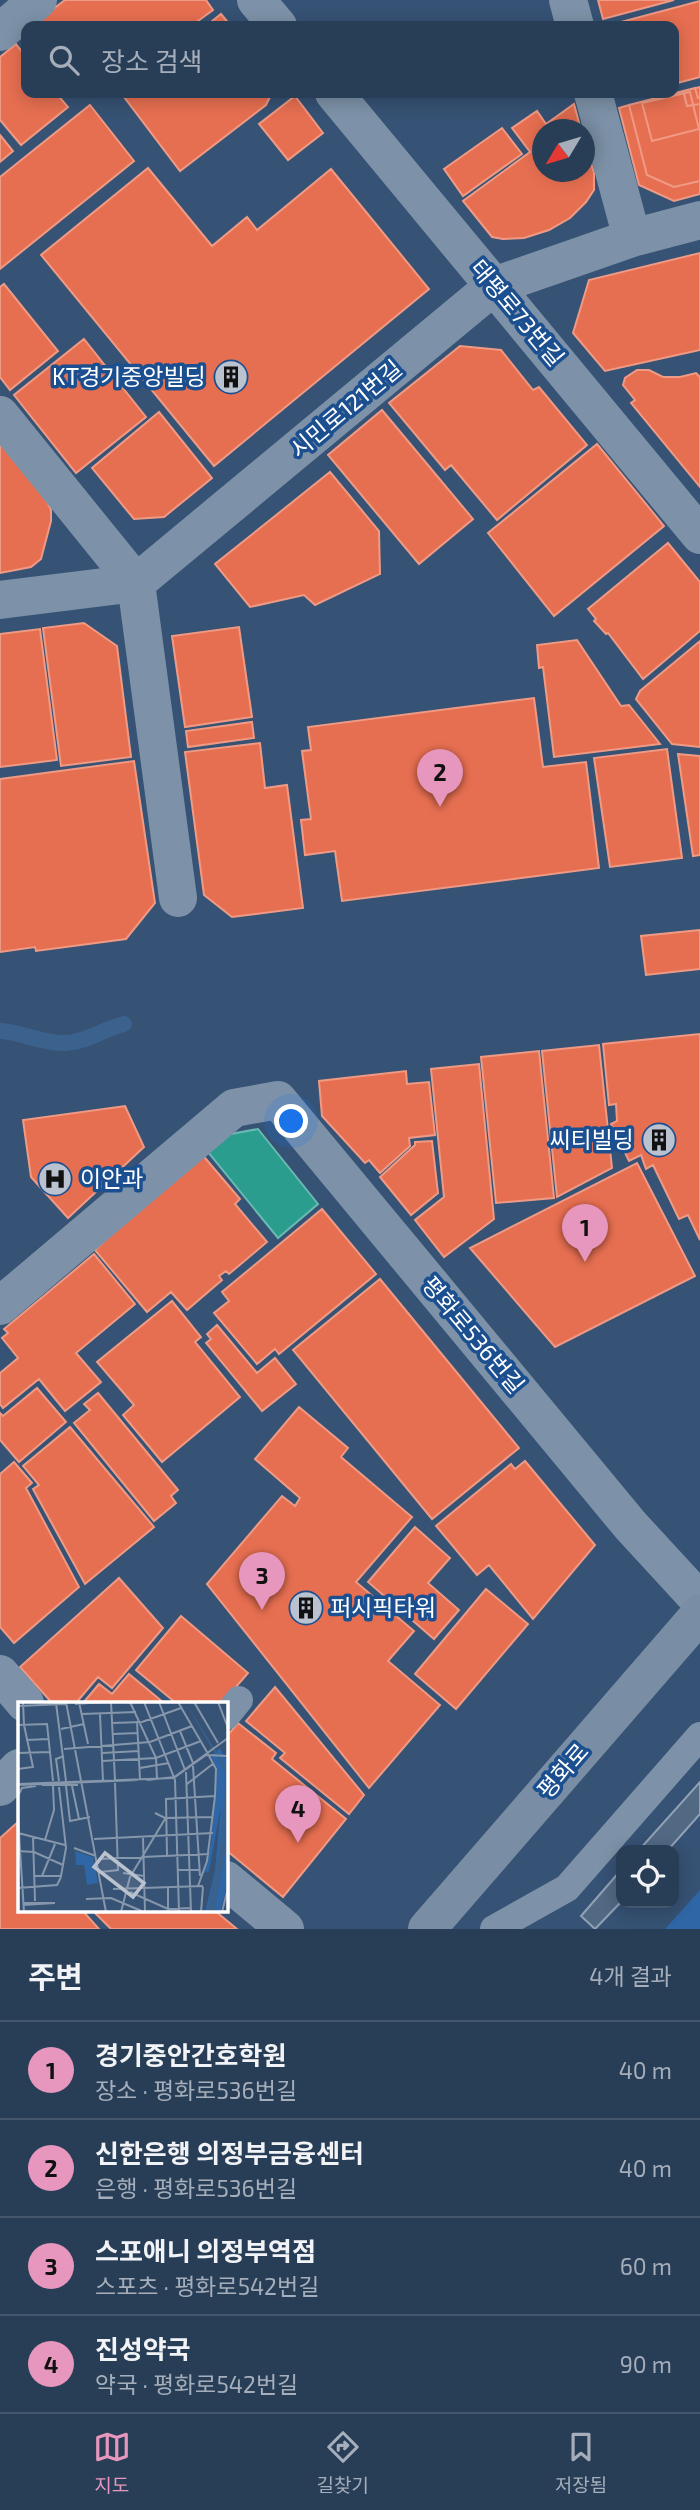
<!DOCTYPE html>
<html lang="ko">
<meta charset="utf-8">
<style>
:root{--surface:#283e57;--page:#30455d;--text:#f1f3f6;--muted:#a5aeba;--line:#44576d;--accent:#e797bd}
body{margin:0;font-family:"Exo 2","Noto Sans KR",sans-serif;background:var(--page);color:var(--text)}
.controls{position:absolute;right:21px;bottom:21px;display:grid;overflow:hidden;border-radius:14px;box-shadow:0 4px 18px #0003}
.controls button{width:63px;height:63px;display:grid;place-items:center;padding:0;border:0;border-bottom:2px solid var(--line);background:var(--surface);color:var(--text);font:35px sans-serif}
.compass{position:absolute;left:532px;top:119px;width:63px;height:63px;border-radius:50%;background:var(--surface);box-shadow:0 4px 18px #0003;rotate:232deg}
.you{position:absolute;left:292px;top:1122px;width:24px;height:24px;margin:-18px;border:5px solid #fff;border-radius:50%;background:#1a73e8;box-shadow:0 0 0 10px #1a73e833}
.badge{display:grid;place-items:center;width:46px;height:46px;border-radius:50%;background:var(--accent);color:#111;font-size:23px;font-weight:700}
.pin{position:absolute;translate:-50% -58px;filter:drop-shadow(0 2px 4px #0008)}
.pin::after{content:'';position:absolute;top:37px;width:24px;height:21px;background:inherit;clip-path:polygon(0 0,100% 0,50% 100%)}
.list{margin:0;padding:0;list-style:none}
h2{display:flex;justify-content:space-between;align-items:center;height:91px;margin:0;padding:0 28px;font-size:30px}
h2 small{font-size:23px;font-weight:400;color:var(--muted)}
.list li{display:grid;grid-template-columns:46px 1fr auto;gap:21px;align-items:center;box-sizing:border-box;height:98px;padding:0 28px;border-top:2px solid var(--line)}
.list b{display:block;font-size:26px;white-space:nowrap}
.list p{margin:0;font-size:23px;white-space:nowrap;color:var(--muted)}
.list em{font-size:23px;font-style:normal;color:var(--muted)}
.icon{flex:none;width:38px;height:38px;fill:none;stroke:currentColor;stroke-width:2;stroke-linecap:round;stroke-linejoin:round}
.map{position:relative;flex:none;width:700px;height:1929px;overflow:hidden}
.search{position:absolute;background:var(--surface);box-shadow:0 4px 18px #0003;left:21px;right:21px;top:21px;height:77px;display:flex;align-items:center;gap:18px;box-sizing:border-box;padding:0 24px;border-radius:14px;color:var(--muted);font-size:26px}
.sheet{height:483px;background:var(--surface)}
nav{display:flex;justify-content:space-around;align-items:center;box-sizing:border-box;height:98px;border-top:2px solid var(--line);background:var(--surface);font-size:19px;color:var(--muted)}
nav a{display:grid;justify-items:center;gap:4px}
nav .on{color:var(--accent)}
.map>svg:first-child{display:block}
</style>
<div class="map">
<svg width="700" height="1929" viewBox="0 0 700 1929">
<rect width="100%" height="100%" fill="#365274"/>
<path fill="#2f66a5" d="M 700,1890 L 700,1929 L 665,1929 Z"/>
<path fill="#e76f51" stroke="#ee9a85" stroke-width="2" d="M 65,0 L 206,0 L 213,10 L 191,26 L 39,26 L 36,22 Z
M 598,0 L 674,0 L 603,19 Z
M 700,1 L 700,77 L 674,84 L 674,26 L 606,26 Z
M 221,14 L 231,26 L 206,26 Z
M 16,44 L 26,57 L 26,93 L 56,93 L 68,107 L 21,145 L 0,120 L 0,57 Z
M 700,87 L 700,104 L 693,105 L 690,92 L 684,93 L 683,91 Z
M 700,87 L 700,104 L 687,106 L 683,91 Z
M 695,88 L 698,98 L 700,97 L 700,181 L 674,187 L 647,175 L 629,105 Z
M 690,92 L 699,129 L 652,141 L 642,103 Z
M 121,93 L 272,93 L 266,105 L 180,171 Z
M 684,93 L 687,106 L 693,105 L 699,129 L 652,141 L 642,103 Z
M 295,96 L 323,133 L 288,160 L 259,124 Z
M 574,104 L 581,130 L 542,130 L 542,172 L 584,172 L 584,140 L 594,173 L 594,190 L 586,202 L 570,218 L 549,230 L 524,238 L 503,239 L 492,237 L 463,201 L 530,152 L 512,128 L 537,111 L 546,124 Z
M 90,105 L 134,161 L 0,269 L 0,177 Z
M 629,105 L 647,175 L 674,187 L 700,181 L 700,194 L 674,201 L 639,185 L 619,108 Z
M 502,128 L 522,154 L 463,196 L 444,169 Z
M 0,135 L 13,151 L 0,162 Z
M 148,168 L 212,246 L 247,217 L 257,230 L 331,169 L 429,289 L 214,466 L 41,255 Z
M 700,253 L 700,350 L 605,371 L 573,333 L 589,280 Z
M 4,284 L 58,351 L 10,390 L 0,377 L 0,287 Z
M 84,339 L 146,417 L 76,473 L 14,395 Z
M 460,346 L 501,350 L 533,390 L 539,387 L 587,445 L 497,520 L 451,465 L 445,470 L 389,403 Z
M 637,370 L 649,370 L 663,377 L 680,377 L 696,373 L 700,377 L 700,487 L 631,403 L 635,400 L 623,385 L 625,378 Z
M 382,410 L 473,519 L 419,564 L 328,455 Z
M 159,412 L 212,478 L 164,517 L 134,519 L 92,468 Z
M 0,443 L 46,499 L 51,510 L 51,521 L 41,559 L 31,567 L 0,573 Z
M 597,444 L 664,526 L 554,616 L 488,533 Z
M 330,472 L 379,531 L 380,574 L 315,605 L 304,595 L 250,607 L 215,564 Z
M 668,543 L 700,582 L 700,631 L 643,679 L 608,633 L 606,634 L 594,621 L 596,619 L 588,609 Z
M 84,623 L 117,646 L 131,757 L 61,766 L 43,628 Z
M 239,627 L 252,717 L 185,727 L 172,636 Z
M 40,629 L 57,760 L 0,767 L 0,634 Z
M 577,640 L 621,706 L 629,705 L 660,744 L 554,757 L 543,667 L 539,668 L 537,645 Z
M 700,641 L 700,747 L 672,744 L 636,699 L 640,691 Z
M 534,698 L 543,767 L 586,762 L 599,868 L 342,901 L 335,851 L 305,855 L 301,820 L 311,819 L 302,751 L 311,750 L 308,727 Z
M 252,722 L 254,738 L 188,747 L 186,731 Z
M 260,743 L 265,788 L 287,785 L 303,908 L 232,917 L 204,895 L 185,752 Z
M 667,749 L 682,858 L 610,867 L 594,758 Z
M 678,754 L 700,756 L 700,855 L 693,856 Z
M 134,761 L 155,903 L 126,939 L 36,951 L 35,947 L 0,952 L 0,779 Z
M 700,930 L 700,969 L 646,975 L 641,936 Z
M 700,1034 L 700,1240 L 688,1215 L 679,1219 L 653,1165 L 646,1169 L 641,1155 L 629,1161 L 611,1124 L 617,1121 L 616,1104 L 609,1105 L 603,1044 Z
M 599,1045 L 612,1168 L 557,1197 L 542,1051 Z
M 539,1051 L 554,1198 L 496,1203 L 481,1057 Z
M 479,1064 L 494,1219 L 444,1257 L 415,1220 L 444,1197 L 431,1069 Z
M 406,1071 L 407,1084 L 429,1082 L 435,1135 L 409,1138 L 410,1146 L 380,1173 L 369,1160 L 365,1163 L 322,1116 L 319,1081 Z
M 125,1106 L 144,1147 L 68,1218 L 31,1177 L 23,1120 Z
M 432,1141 L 438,1193 L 411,1215 L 380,1177 L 415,1145 L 415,1142 Z
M 200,1152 L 240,1199 L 235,1204 L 267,1242 L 229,1274 L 226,1271 L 219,1276 L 222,1280 L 187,1310 L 171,1292 L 147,1312 L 95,1250 Z
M 637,1163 L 695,1276 L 555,1347 L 470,1248 Z
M 322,1209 L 376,1274 L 279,1354 L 275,1349 L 257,1364 L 214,1313 L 229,1301 L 222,1292 Z
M 94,1254 L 135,1304 L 76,1353 L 101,1382 L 65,1411 L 39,1379 L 3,1408 L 0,1404 L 0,1373 L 18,1358 L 2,1338 L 8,1333 L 4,1329 Z
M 380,1279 L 519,1448 L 432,1519 L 293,1350 Z
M 172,1301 L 201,1337 L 195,1342 L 240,1397 L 162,1462 L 123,1415 L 134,1405 L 97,1362 Z
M 217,1325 L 257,1373 L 275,1358 L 296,1384 L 262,1411 L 206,1343 L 211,1339 L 207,1334 Z
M 37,1388 L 66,1422 L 19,1462 L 0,1440 L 0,1413 L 3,1416 Z
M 98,1393 L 178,1490 L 171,1496 L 176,1503 L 154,1521 L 74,1423 L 90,1410 L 84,1404 Z
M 299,1407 L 348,1448 L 341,1457 L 412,1517 L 356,1582 L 414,1631 L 388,1661 L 440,1705 L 369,1788 L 207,1584 L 282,1496 L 295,1506 L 300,1498 L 255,1459 Z
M 70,1427 L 154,1527 L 85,1584 L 33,1489 L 39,1485 L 23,1466 Z
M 525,1461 L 595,1545 L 533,1619 L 489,1565 L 477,1575 L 436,1526 L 511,1464 L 515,1469 Z
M 14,1462 L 32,1483 L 26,1488 L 79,1587 L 14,1643 L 0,1627 L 0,1474 Z
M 415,1527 L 450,1558 L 428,1583 L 459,1610 L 434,1639 L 368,1582 Z
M 119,1578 L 163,1628 L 112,1688 L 98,1677 L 76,1703 L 52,1703 L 20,1667 Z
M 486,1589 L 528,1624 L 456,1709 L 415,1674 Z
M 181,1616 L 248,1673 L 222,1703 L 176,1703 L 136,1670 Z
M 129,1674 L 164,1703 L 83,1703 L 99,1684 L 112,1694 Z
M 275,1687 L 364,1795 L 349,1814 L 280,1758 L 285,1753 L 246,1721 Z
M 238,1723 L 276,1753 L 272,1759 L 346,1819 L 283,1897 L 226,1850 L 226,1737 Z
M 19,1821 L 19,1910 L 82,1910 L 99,1929 L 0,1929 L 0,1838 Z
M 92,1910 L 214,1910 L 237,1929 L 111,1929 Z"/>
<path fill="#2a9d8f" stroke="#6abab1" stroke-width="2" d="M 258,1129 L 318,1204 L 278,1238 L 203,1146 L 214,1137 Z"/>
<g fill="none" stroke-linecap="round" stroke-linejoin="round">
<path stroke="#3b618d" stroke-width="16" d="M 0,1031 C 22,1032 43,1044 66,1043 C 87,1042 104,1029 124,1024"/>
</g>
<path fill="#526984" stroke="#92a2b6" stroke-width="2" d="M 700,1782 L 700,1814 L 668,1850 L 639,1850 Z
M 621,1870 L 621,1902 L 595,1929 L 581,1916 Z"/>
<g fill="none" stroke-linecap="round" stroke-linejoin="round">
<path stroke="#7d92a8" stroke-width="28" d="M 226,1716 L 239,1700
M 494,1929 L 567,1888 L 700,1736"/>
<path stroke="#7d92a8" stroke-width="38" d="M 256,0 L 278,26
M 568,0 L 575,26
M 0,32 L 38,0
M 334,93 L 700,535
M 593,93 L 632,238
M 0,415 L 136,583 L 178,898
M 0,600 L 136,583 L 494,286 L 632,238 L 700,220
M 0,1306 L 234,1108 L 278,1100 L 631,1526 L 700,1601
M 0,1674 L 25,1703
M 0,1787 L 19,1768
M 226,1880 L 285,1929"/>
<path stroke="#798da4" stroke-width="38" d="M 427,1929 L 700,1614"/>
</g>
<defs>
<g id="building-disc" transform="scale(1.75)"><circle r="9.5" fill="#b9c2ce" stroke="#1b4f8f"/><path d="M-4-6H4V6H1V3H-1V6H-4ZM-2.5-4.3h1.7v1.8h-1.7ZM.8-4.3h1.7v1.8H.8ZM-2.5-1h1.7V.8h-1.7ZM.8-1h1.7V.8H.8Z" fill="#111"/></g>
<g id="hospital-disc" transform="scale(1.75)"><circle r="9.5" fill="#b9c2ce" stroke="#1b4f8f"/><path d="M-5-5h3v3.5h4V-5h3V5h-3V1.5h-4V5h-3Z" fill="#111"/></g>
</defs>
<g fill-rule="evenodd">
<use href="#building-disc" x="231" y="377"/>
<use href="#building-disc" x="659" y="1140"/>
<use href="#hospital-disc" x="55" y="1179"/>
<use href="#building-disc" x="306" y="1608"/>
</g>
<g text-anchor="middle" stroke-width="7" stroke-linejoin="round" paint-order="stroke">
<g font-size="23" fill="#fff" stroke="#1b4f8f">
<text transform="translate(517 313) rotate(50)" y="8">태평로73번길</text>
<text transform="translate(346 409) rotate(-40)" y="8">시민로121번길</text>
<text transform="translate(473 1335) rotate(50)" y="8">평화로536번길</text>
<text transform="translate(563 1771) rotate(-49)" y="8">평화로</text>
</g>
<g font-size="23" fill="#fff" stroke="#1b4f8f" text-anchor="end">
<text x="206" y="385">KT경기중앙빌딩</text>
<text x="634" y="1148">씨티빌딩</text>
<text x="80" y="1187" text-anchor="start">이안과</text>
<text x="330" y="1616" text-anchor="start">퍼시픽타워</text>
</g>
</g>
<g transform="translate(18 1702)">
<rect width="210" height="210" fill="#365274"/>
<path d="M 202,46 L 210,61 L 210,181 L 202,210 L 187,210 L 197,168 L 203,104 L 191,169 L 186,171 L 193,141 L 199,67 L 193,54 ZM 57,149 L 75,155 L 80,181 L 69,183 L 66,163 L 58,163 Z" fill="#2f66a5"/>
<path d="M 167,0 L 210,68 L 208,146 L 196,210 L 189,210 L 201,155 L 208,71 Z" fill="#3b618d"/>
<path fill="none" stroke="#8697ac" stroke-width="2" d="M 5,0 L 6,23M 48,0 L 88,210M 61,0 L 70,42M 93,0 L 97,78M 112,0 L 138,56 L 139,77M 126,0 L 157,78 L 161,210M 141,0 L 167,68M 160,0 L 189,50M 176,0 L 200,41M 200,0 L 210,26M 38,1 L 48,79M 57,2 L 87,0M 0,4 L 48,2M 64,12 L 118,10M 82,12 L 85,79M 119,19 L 122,77M 94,21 L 124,20 L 163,6M 0,23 L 29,22 L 35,79M 43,27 L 66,22M 162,29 L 175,61M 95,32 L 120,31M 8,38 L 31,37M 46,47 L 132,40 L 174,24M 0,51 L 32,50M 84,51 L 121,49M 84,59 L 138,56 L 183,39M 175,64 L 182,174M 122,66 L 151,61M 0,67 L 15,65 L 6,23M 168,70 L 173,210M 129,78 L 157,75 L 188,53 L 210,54M 41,79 L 38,57 L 46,54M 0,82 L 155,76 L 210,36M 169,82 L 196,61M 0,83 L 120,78M 24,83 L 60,83M 48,84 L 52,119 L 72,115M 54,84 L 61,117M 0,94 L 4,86 L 18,84M 137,111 L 147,116 L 195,115M 0,116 L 6,210M 0,131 L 47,143M 15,135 L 17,199M 125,136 L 127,210M 76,137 L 195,131M 27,138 L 36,108 L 35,84M 56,146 L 78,154M 0,149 L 16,150 L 45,163M 149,153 L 148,97 L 197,94M 80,157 L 191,152M 160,168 L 182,168M 83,170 L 100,168 L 97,81M 105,171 L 126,174M 17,174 L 43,174 L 48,146 L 41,85M 24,174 L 37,142M 180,184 L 189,159 L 197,94 L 198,67 L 190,52M 150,185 L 150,209M 0,186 L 39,183 L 43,175M 95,187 L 185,184M 112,190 L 150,207 L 173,206M 68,197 L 93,196 L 126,210M 5,203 L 37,201 L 5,201M 103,210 L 112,175 L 147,117M 183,210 L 185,185M 204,210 L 210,186"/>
<path fill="#b9c2ce" fill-opacity="0.15" stroke="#b9c2ce" stroke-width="3.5" d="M 87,151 L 126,181 L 115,195 L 76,165 Z"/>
<rect width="210" height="210" fill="none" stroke="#fff" stroke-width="3.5"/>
</g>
</svg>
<div class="controls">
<button><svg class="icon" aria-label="locate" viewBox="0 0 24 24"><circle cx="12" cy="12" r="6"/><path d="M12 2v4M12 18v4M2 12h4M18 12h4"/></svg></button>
</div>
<svg class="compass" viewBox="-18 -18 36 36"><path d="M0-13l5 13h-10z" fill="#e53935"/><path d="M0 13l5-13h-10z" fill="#a5aeba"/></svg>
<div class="you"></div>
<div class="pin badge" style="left:585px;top:1262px">1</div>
<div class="pin badge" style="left:440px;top:807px">2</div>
<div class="pin badge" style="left:262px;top:1610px">3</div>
<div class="pin badge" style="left:298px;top:1843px">4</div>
<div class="search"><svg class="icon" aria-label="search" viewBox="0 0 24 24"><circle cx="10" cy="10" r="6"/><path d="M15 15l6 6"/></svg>장소 검색</div>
</div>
<section class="sheet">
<h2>주변<small>4개 결과</small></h2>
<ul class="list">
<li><span class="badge">1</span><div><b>경기중안간호학원</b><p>장소 · 평화로536번길</p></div><em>40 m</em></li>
<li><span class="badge">2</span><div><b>신한은행 의정부금융센터</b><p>은행 · 평화로536번길</p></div><em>40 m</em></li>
<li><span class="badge">3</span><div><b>스포애니 의정부역점</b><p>스포츠 · 평화로542번길</p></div><em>60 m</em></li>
<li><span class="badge">4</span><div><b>진성약국</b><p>약국 · 평화로542번길</p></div><em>90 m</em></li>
</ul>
</section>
<nav>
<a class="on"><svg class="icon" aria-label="map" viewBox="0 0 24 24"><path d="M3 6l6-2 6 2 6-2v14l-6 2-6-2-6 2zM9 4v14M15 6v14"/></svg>지도</a>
<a><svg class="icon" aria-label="directions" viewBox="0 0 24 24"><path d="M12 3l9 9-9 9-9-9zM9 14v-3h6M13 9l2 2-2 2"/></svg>길찾기</a>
<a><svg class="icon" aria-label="saved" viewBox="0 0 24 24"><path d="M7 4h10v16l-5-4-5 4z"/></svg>저장됨</a>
</nav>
